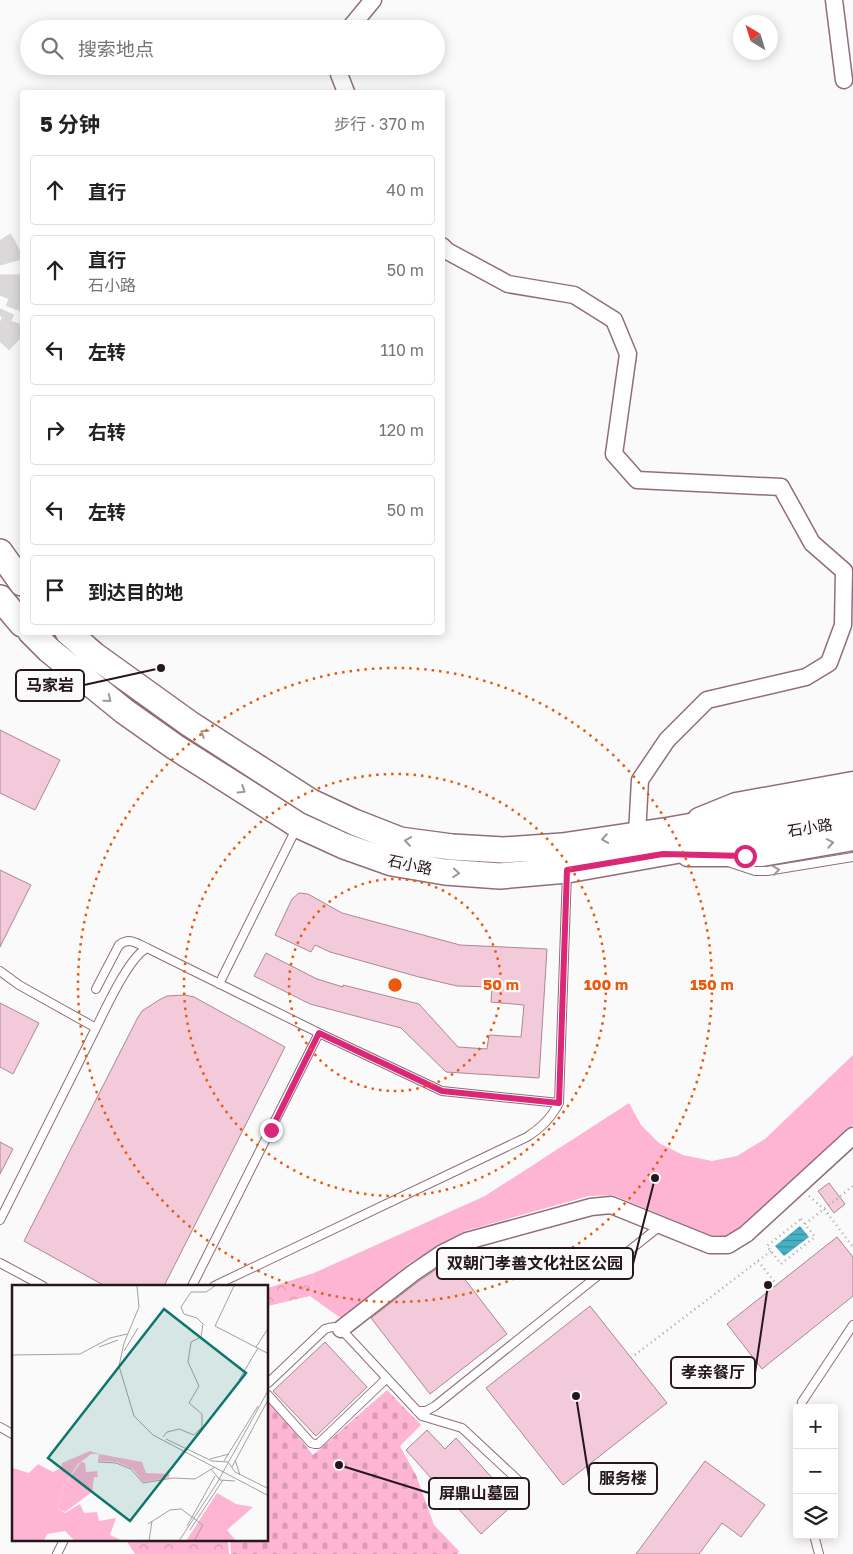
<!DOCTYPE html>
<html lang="zh">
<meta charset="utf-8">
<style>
:root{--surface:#fff;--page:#f2f2f2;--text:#222;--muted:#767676;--line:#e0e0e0}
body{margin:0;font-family:"Golos Text","Noto Sans SC",sans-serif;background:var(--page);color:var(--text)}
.controls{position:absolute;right:15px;bottom:15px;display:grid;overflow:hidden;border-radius:5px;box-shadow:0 2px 12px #0003}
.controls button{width:45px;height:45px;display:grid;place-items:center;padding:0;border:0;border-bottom:1px solid var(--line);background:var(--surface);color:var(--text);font:25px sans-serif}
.compass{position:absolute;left:733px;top:15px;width:45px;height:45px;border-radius:50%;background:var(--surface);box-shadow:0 2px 12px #0003;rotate:322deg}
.stop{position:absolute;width:15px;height:15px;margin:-11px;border:4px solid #db2777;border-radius:50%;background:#fff}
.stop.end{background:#db2777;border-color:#fff;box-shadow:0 1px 5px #0008}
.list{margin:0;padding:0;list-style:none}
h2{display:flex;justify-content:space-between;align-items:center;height:65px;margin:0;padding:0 20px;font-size:21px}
h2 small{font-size:16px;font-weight:400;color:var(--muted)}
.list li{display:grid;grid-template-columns:32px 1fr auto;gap:15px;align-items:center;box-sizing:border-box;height:70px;margin:0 10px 10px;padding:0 10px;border:1px solid var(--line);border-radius:5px}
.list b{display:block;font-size:19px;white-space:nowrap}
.list p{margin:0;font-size:16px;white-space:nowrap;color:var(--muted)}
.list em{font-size:16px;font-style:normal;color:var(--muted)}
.icon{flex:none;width:28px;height:28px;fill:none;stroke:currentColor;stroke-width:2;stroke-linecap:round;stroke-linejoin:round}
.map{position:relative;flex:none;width:853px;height:1554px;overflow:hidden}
.search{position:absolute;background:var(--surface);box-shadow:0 2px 12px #0003;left:20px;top:20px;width:425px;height:55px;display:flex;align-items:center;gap:12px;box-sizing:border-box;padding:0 18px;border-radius:28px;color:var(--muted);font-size:19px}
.panel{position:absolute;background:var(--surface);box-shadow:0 2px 12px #0003;left:20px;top:90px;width:425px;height:545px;border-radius:5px}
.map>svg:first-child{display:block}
</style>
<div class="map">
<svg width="853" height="1554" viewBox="0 0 853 1554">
<defs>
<pattern id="forest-crowns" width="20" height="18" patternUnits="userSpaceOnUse" patternTransform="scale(1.25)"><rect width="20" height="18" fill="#feb4d3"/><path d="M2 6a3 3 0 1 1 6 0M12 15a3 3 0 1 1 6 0" fill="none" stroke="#da9ab5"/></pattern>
<pattern id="cemetery-stones" width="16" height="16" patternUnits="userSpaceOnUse" patternTransform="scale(1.25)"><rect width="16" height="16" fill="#feb4d3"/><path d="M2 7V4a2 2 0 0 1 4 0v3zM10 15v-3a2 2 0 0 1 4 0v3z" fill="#da9ab5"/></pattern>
<pattern id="water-rules" width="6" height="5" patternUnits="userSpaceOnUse" patternTransform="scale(1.25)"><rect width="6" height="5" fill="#46b1c3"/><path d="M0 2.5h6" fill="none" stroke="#3a8f9e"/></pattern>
</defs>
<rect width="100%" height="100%" fill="#fafafa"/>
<path fill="#feb4d3" d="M 853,1055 L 853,1125 L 744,1229 L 726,1236 L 710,1235 L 613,1195 L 589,1196 L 465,1231 L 408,1264 L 342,1319 L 310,1296 L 314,1273 L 485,1196 L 629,1103 L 641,1125 L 659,1143 L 683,1155 L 712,1161 L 737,1156 L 765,1139 Z"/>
<path fill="url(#forest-crowns)" d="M 314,1273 L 310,1296 L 268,1306 L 268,1288 Z
M 126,1540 L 228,1540 L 229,1554 L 135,1554 Z"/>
<path fill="url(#cemetery-stones)" d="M 387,1390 L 421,1425 L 400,1446 L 416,1475 L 434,1525 L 459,1551 L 458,1554 L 231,1554 L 230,1540 L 268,1540 L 268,1399 L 313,1455 Z"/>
<path fill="url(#water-rules)" d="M 800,1226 L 809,1237 L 784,1256 L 775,1246 Z"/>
<path fill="#f3cada" stroke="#ac8796" d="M 0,730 L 60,760 L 35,810 L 0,793 Z
M 0,870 L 31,885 L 0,947 Z
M 299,893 L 308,894 L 342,913 L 460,945 L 547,949 L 539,1078 L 446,1072 L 401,1028 L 310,1004 L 254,976 L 266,953 L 317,979 L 343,987 L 343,985 L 419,1004 L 458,1047 L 487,1049 L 489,1035 L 521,1037 L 524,1005 L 491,1002 L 492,987 L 457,986 L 419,977 L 330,952 L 315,945 L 311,952 L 275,935 L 292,899 Z
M 185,995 L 194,997 L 285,1047 L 164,1286 L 105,1286 L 24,1241 L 137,1019 L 142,1011 L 159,1000 L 167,996 Z
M 0,1003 L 39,1023 L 13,1074 L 0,1067 Z
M 0,1142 L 13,1149 L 0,1174 Z
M 829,1183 L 845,1204 L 834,1213 L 818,1191 Z
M 837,1237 L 853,1257 L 853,1296 L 762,1369 L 727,1324 Z
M 450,1260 L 507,1334 L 430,1394 L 371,1318 L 419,1281 Z
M 590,1306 L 667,1403 L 563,1485 L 486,1388 Z
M 325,1342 L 367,1387 L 316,1436 L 273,1391 Z
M 427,1430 L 445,1449 L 456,1438 L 515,1503 L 481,1534 L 406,1450 Z
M 705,1461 L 765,1505 L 741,1537 L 722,1523 L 699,1554 L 636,1554 Z"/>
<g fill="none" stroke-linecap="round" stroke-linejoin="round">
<path stroke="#dad8d9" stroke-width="25" stroke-dasharray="25 12" stroke-linecap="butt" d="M 0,240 C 19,269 14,286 0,316
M 0,342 L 10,331 L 22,298"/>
<g stroke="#916d7c" stroke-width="10">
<path id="lane" d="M 731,863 L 755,871 L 767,871 L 853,857
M 0,971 L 19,985 L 96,1028 C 106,1008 129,957 147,948 L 319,1033 L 442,1091 L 559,1103 L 567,872
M 219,984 L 296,829
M 96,989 L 119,945 C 130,937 136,943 147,948
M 0,1220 L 96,1028
M 0,1263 L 43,1286
M 192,1286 L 319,1033
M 214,1286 L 527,1137 C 542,1127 551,1118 559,1103
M 268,1383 L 325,1329 C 331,1327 335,1326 341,1329 L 422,1416 L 462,1428 L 520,1482
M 268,1395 L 311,1443 L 315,1444 L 318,1444 L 387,1378
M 801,1408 L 802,1402 L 853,1325
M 417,1411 L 426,1411 L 435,1406 L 660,1226
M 0,1427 L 14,1435
M 814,1535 L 819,1554
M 57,1554 L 64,1540"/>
</g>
<g stroke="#916d7c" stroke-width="19">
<path id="street" d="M 834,0 L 844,80
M 349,29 L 373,0
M 339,66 L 339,74 L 346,92
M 442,246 L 447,251 L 508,284 L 574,295 L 614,320 L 628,354 L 614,454 L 637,480 L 781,487 L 812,543 L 844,571 L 843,625 L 829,663 L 806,677 L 707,700 L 667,740 L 640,780 L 637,834
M 341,1329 L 413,1273 L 441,1254 L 467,1241 L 591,1207 L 611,1205 L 710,1245 L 728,1245 L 746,1234 L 853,1136"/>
</g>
<g stroke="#916d7c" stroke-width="25">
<path id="secondary" d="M 699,819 L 736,804 L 853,783
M 688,855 L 762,855 L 853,839"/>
</g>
<g stroke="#916d7c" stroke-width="28">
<path id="primary" d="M 0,552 L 22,583
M 0,598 L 22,624
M 31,632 L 49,650 L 124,711 L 175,747 L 298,825 L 344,846 L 392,863 L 445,872 L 500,876 L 567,870 L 741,839 L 853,820
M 68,632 L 94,655 L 190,724 L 311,802 L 354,822 L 400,840 L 452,847 L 503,850 L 562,846 L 670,830 L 853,798"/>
</g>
<path stroke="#aaa5a7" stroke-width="2.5" stroke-dasharray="1 4" stroke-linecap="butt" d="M 809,1196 L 824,1209 L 853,1247
M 801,1219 L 815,1237 L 781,1264 L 767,1246 Z
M 805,1224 L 853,1186
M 758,1261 L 777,1285
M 631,1358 L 771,1251"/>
<use href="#lane" stroke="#fff" stroke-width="8"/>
<use href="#street" stroke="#fff" stroke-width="16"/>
<use href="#secondary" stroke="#fff" stroke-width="22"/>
<use href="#primary" stroke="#fff" stroke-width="25"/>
</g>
<defs><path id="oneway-chevron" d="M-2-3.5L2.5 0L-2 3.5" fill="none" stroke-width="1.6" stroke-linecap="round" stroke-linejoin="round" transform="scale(1.25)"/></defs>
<g stroke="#9d9799">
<use href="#oneway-chevron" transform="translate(108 699) rotate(39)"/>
<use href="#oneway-chevron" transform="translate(204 733) rotate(-147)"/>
<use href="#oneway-chevron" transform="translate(242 790) rotate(32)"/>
<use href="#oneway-chevron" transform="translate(605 839) rotate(171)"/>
<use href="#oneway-chevron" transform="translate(408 841) rotate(-172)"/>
<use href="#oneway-chevron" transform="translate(830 843) rotate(-10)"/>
<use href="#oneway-chevron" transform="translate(776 870) rotate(-9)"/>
<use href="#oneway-chevron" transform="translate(456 873) rotate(4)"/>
</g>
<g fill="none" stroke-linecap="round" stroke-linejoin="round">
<path stroke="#db2777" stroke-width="6" d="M 271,1130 L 319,1033 L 442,1091 L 559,1103 L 567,870 L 663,854 L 745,856"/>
</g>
<g fill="none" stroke="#e8590c" stroke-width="2.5" stroke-dasharray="2.5 5">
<circle cx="395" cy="985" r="106"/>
<circle cx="395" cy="985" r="211"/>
<circle cx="395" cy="985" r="317"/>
</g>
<g text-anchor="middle" stroke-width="4.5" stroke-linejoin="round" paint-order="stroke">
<g font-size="15" fill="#25171d" stroke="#fafafa">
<text transform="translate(810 828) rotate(-9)" y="5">石小路</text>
<text transform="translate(410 865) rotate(12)" y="5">石小路</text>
</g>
</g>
<g transform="translate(12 1285)">
<rect width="256" height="256" fill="#fafafa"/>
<path d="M 87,169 L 130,177 L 134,188 L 158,189 L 157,193 L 131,197 L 121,184 L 105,177 L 86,176 ZM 205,208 L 224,219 L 241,222 L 215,245 L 224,256 L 174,256 Z" fill="#feb4d3"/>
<path d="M 78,166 L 87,169 L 79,169 L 66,179 L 52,200 L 46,224 L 53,228 L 68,219 L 72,228 L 85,227 L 87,236 L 104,233 L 98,250 L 111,256 L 63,256 L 53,246 L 35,249 L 32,256 L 0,256 L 1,183 L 17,188 L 26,179 L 41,187 L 49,183 L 50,178 Z" fill="#feb4d3"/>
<path d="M 69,177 L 73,178 L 74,187 L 85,186 L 86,192 L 82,192 L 80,207 L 53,227 L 46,224 L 52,200 Z" fill="#feb4d3"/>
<path fill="none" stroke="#a59fa2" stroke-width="1" d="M 125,1 L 127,22 L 112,58 L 107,81 L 122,131 L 141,150 L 257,211M 222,1 L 203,41 L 257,69M 87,62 L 106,55M 244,62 L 257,42M 112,66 L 126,43M 0,70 L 68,69 L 98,53 L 115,49M 227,95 L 246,63M 151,152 L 155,147 L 167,144 L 182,150 L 190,142 L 190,129 L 177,118 L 187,101 L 176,77 L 179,57 L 189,52 L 191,39 L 185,33 L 172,29 L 169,22 L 179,7 L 194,7 L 203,1M 154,154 L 200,176 L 216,177 L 223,187 L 257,204M 198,174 L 217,169M 223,175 L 228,190M 212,176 L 246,121M 86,177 L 104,178 L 119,184 L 131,198 L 161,193 L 183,194 L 203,182M 220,182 L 257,113M 199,184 L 208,195 L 223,196M 136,239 L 158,225 L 169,224 L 191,240 L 182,256M 175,241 L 203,191M 178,245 L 211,195M 137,256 L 140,236M 167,256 L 205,198 L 257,104"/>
<path fill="#0f766e" fill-opacity="0.15" stroke="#0f766e" stroke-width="2.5" d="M 152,24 L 234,88 L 118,236 L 36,173 Z"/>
<rect width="256" height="256" fill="none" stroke="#25171d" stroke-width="2.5"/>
</g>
<circle cx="395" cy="985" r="8" fill="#e8590c" stroke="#fafafa" stroke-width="2.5"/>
<g font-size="15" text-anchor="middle" font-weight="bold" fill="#e8590c" stroke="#fafafa" stroke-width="4.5" stroke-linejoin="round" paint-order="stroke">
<text x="501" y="990">50 m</text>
<text x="606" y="990">100 m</text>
<text x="712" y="990">150 m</text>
</g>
<path fill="none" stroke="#25171d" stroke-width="2" d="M161 668L84 685M655 1178L633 1264M768 1285L755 1373M576 1396L589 1478M339 1465L429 1493"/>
<g fill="#25171d" stroke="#fafafa" stroke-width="2">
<circle cx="161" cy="668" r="5"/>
<circle cx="655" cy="1178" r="5"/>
<circle cx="768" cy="1285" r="5"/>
<circle cx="576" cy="1396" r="5"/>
<circle cx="339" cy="1465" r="5"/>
</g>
<g fill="#fafafa" stroke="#25171d" stroke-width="2">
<rect x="16" y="670" width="68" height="31" rx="5"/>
<rect x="437" y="1248" width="196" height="31" rx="5"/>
<rect x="671" y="1357" width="84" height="31" rx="5"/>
<rect x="589" y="1463" width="68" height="31" rx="5"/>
<rect x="429" y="1478" width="100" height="31" rx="5"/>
</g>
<g font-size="16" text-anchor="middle" font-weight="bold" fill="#25171d">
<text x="50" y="691">马家岩</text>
<text x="535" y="1269">双朝门孝善文化社区公园</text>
<text x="713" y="1378">孝亲餐厅</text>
<text x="623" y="1484">服务楼</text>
<text x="479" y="1499">屏鼎山墓园</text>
</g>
</svg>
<div class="controls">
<button>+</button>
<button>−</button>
<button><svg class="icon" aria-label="layers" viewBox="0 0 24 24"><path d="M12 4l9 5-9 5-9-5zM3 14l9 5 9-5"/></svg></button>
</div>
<svg class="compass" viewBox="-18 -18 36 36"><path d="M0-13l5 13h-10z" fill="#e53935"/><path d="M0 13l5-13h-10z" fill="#767676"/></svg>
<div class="stop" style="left:745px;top:856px"></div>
<div class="stop end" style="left:271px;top:1130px"></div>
<div class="search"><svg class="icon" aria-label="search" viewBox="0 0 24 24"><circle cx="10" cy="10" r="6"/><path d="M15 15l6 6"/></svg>搜索地点</div>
<section class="panel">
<h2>5 分钟<small>步行 · 370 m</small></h2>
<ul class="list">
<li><svg class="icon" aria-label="ahead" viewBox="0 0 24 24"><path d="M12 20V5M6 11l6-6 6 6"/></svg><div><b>直行</b></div><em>40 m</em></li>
<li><svg class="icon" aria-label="ahead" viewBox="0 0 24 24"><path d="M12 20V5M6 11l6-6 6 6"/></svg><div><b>直行</b><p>石小路</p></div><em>50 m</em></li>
<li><svg class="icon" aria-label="left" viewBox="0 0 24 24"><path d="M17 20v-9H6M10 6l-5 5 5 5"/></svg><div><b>左转</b></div><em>110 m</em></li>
<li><svg class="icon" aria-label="right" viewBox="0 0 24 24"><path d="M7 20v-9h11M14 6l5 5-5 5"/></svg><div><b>右转</b></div><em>120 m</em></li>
<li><svg class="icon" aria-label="left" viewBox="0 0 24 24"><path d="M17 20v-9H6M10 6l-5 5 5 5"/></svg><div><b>左转</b></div><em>50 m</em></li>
<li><svg class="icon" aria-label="arrive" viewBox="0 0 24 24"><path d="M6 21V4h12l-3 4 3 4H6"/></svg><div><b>到达目的地</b></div></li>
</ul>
</section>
</div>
